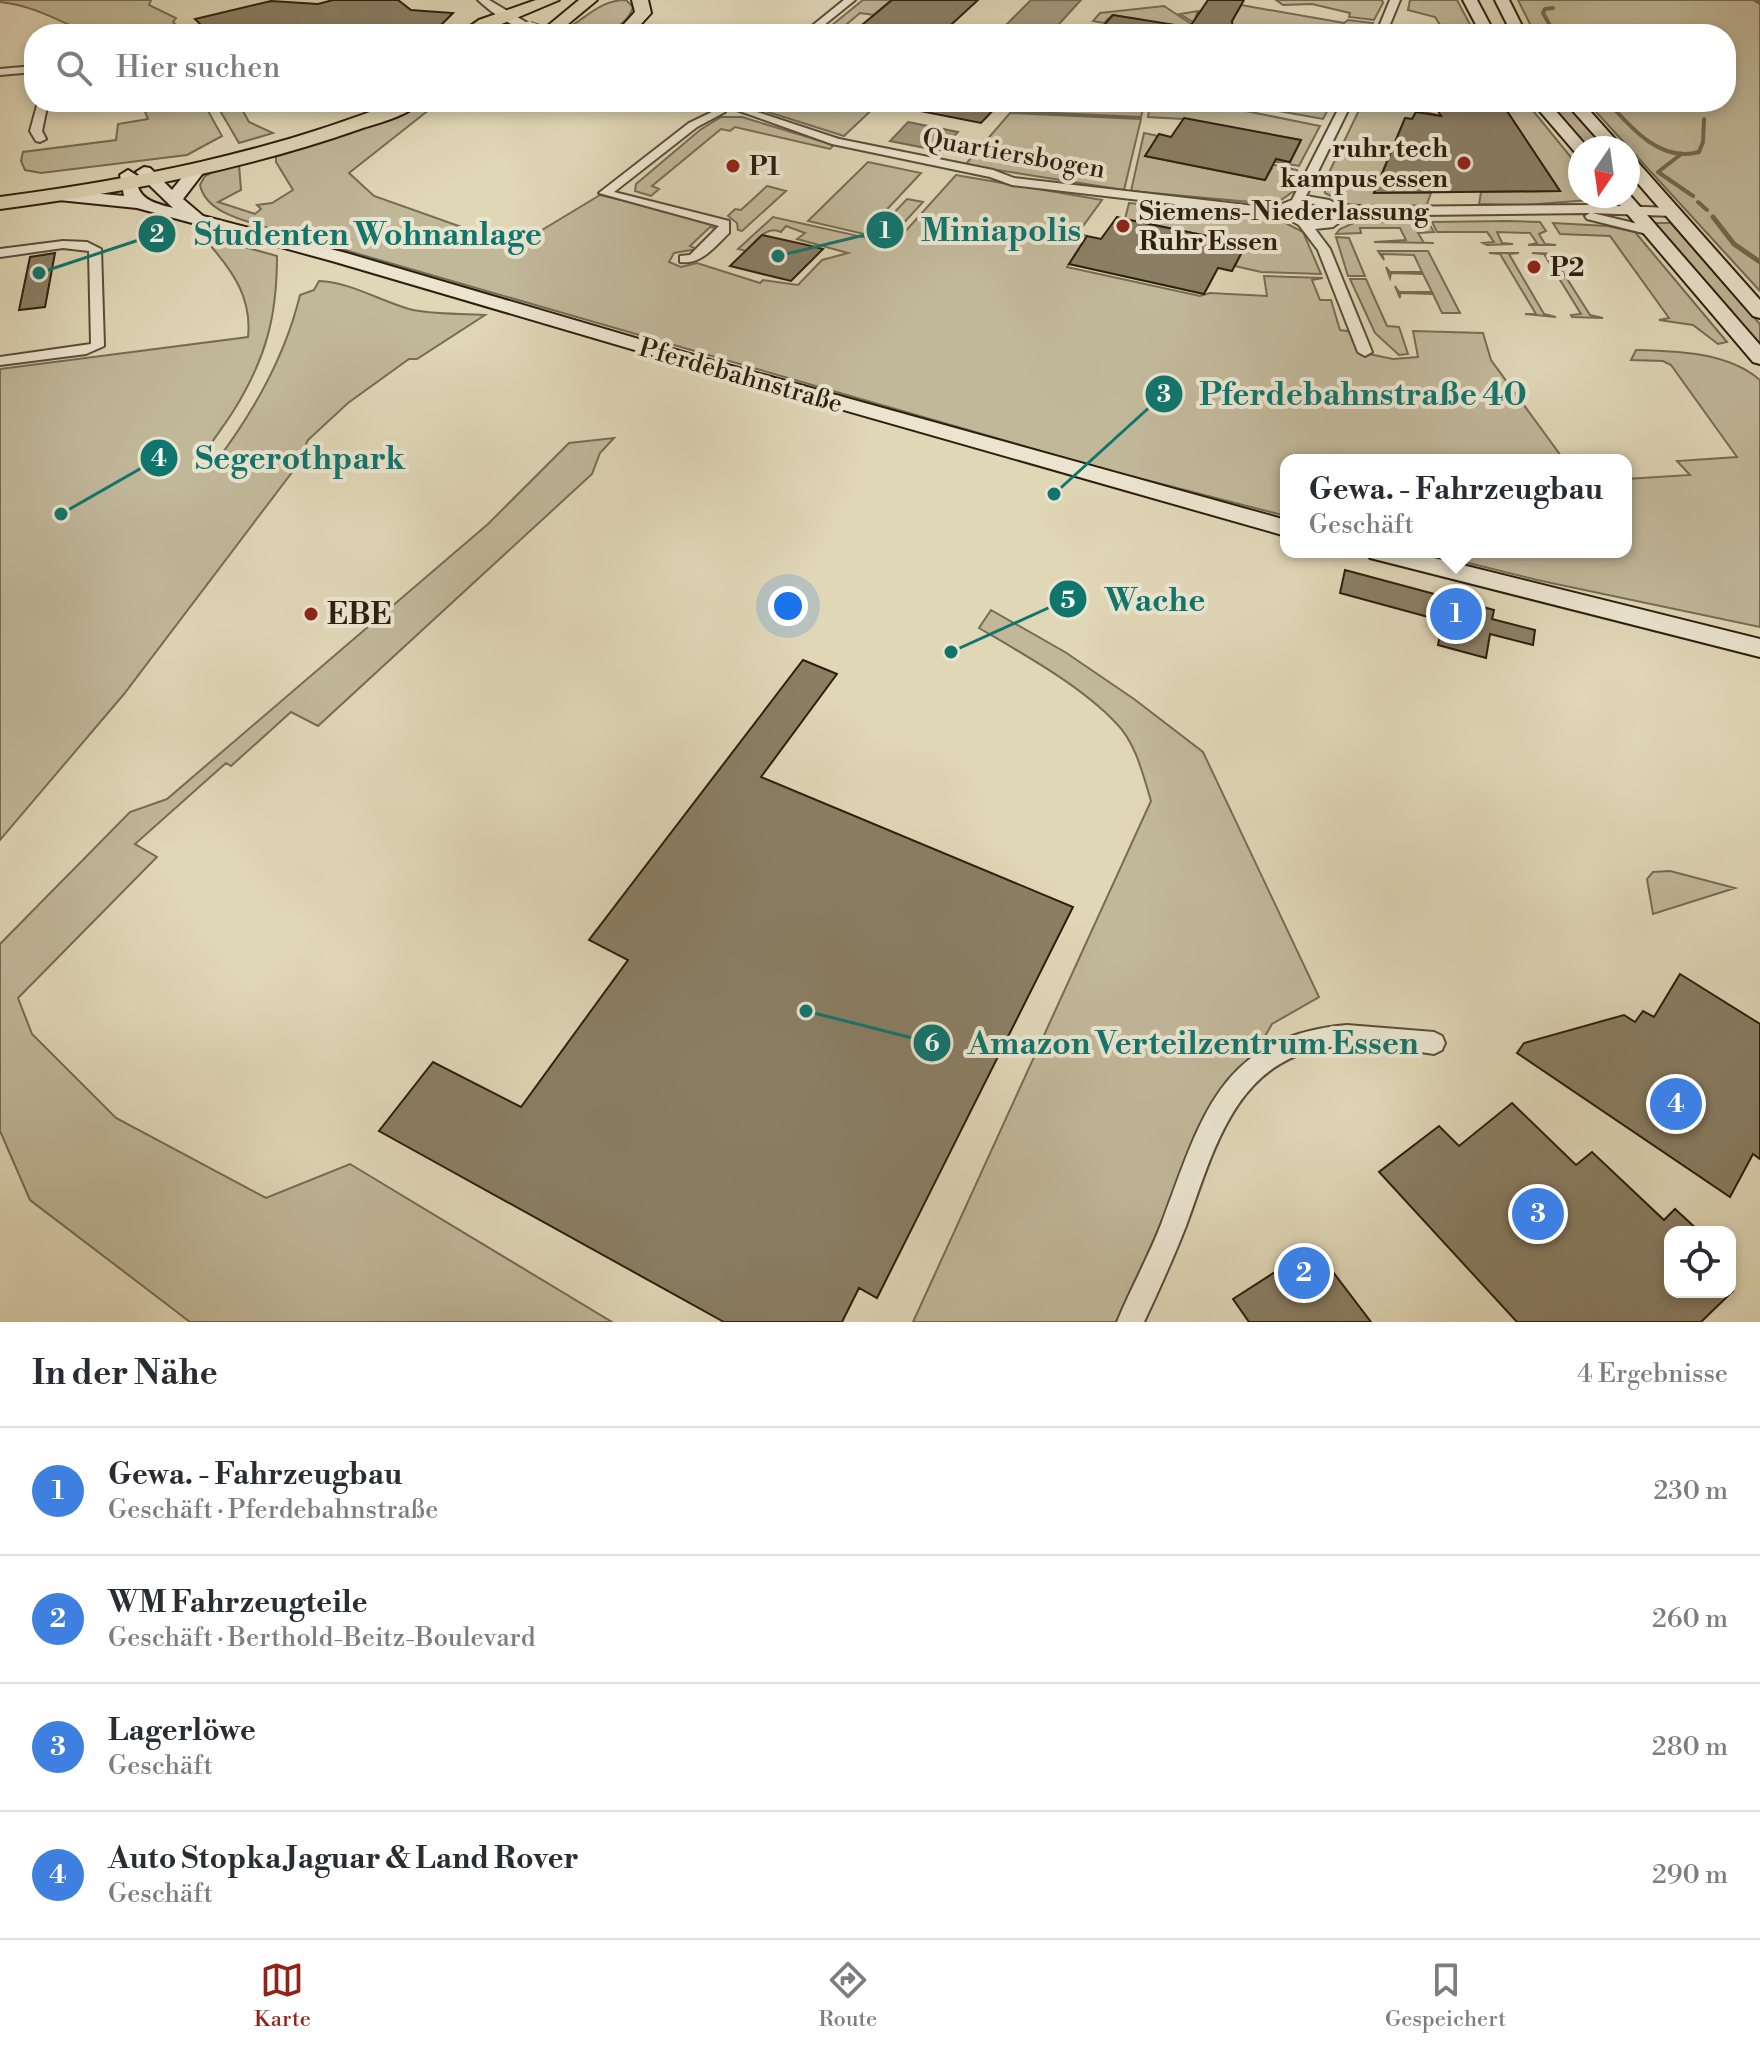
<!DOCTYPE html>
<html lang="de">
<meta charset="utf-8">
<style>
:root{--surface:#fff;--page:#f7f7f7;--text:#2b2b33;--muted:#7c7c81;--line:#e1e1e2;--accent:#8f2418}
body{margin:0;font-family:"Libre Bodoni",serif;background:var(--page);color:var(--text)}
.controls{position:absolute;right:24px;bottom:24px;display:grid;overflow:hidden;border-radius:16px;box-shadow:0 4px 12px #0003}
.controls button{width:72px;height:72px;display:grid;place-items:center;padding:0;border:0;border-bottom:2px solid var(--line);background:var(--surface);color:var(--text);font:40px sans-serif}
.compass{position:absolute;left:1568px;top:136px;width:72px;height:72px;border-radius:50%;background:var(--surface);box-shadow:0 4px 12px #0003;rotate:193deg}
.you{position:absolute;left:788px;top:606px;width:28px;height:28px;margin:-20px;border:6px solid #fff;border-radius:50%;background:#1a73e8;box-shadow:0 0 0 12px #1a73e833}
.badge{display:grid;place-items:center;width:52px;height:52px;border-radius:50%;background:var(--accent);color:#fff;font-size:26px;font-weight:700}
.pin{position:absolute;translate:-50% -50%;border:4px solid #fff;box-shadow:0 2px 8px #0006}
.popup{position:absolute;left:1280px;top:454px;width:352px;height:104px;box-sizing:border-box;display:grid;place-content:center;border-radius:16px;background:var(--surface);filter:drop-shadow(0 2px 6px #0005);font-size:26px;white-space:nowrap;color:var(--muted)}
.popup b{font-size:30px;color:var(--text)}
.popup::after{content:'';position:absolute;left:50%;top:100%;margin-left:-16px;border:16px solid transparent;border-top-color:var(--surface)}
.list{margin:0;padding:0;list-style:none}
h2{display:flex;justify-content:space-between;align-items:center;height:104px;margin:0;padding:0 32px;font-size:34px}
h2 small{font-size:26px;font-weight:400;color:var(--muted)}
.list li{display:grid;grid-template-columns:52px 1fr auto;gap:24px;align-items:center;box-sizing:border-box;height:128px;padding:0 32px;border-top:2px solid var(--line)}
.list b{display:block;font-size:30px;white-space:nowrap}
.list p{margin:0;font-size:26px;white-space:nowrap;color:var(--muted)}
.list em{font-size:26px;font-style:normal;color:var(--muted)}
.icon{flex:none;width:44px;height:44px;fill:none;stroke:currentColor;stroke-width:2;stroke-linecap:round;stroke-linejoin:round}
.map{position:relative;flex:none;width:1760px;height:1322px;overflow:hidden}
.search{position:absolute;background:var(--surface);box-shadow:0 4px 12px #0003;left:24px;right:24px;top:24px;height:88px;display:flex;align-items:center;gap:20px;box-sizing:border-box;padding:0 28px;border-radius:32px;color:var(--muted);font-size:30px}
.sheet{height:616px;background:var(--surface)}
nav{display:flex;justify-content:space-around;align-items:center;box-sizing:border-box;height:112px;border-top:2px solid var(--line);background:var(--surface);font-size:22px;color:var(--muted)}
nav a{display:grid;justify-items:center;gap:4px}
nav .on{color:var(--accent)}
.map>svg:first-child{display:block}
</style>
<div class="map">
<svg width="1760" height="1322" viewBox="0 0 1760 1322">
<rect width="100%" height="100%" fill="#e0d7b7"/>
<filter id="stains"><feTurbulence type="fractalNoise" baseFrequency=".0025" numOctaves="4"/><feColorMatrix values="0 0 0 0 .2 0 0 0 0 .09 0 0 0 0 .02 0 0 0 .5 -.17"/></filter>
<radialGradient id="worn" r=".72"><stop offset=".6" stop-color="#630" stop-opacity="0"/><stop offset="1" stop-color="#630" stop-opacity=".3"/></radialGradient>
<path fill="#c1b89a" stroke="#766c54" stroke-width="2" d="M 0,0 L 151,0 L 149,5 L 176,18 L 173,22 L 185,34 L 165,34 L 160,30 C 146,34 102,39 87,33 C 58,20 31,5 0,2 Z
M 626,0 L 633,7 C 629,20 616,29 603,34 L 560,32 C 585,21 597,0 626,0 Z
M 863,0 L 891,0 L 874,15 L 860,13 L 835,34 L 821,34 Z
M 1276,0 L 1382,0 L 1383,3 L 1374,20 L 1349,17 L 1350,13 L 1312,4 L 1283,5 Z
M 1410,0 L 1457,0 L 1475,34 L 1446,34 L 1435,17 L 1408,10 Z
M 1518,0 L 1760,0 L 1760,291 L 1587,102 L 1726,102 L 1726,34 L 1535,34 Z
M 1241,5 L 1344,23 L 1348,20 L 1373,23 L 1367,34 L 1212,34 L 1180,14 L 1198,11 L 1196,16 L 1206,22 L 1203,26 L 1206,29 L 1232,30 L 1228,28 Z
M 1164,6 L 1199,29 L 1112,15 L 1104,23 L 1093,21 L 1100,13 Z
M 141,102 L 203,102 L 222,136 L 187,155 L 41,173 L 25,170 L 21,161 L 23,152 L 116,140 L 118,124 L 148,119 Z
M 215,102 L 238,102 L 249,122 L 273,133 L 239,143 Z
M 425,102 L 439,102 L 349,173 L 374,196 L 484,235 L 517,232 L 532,236 L 600,195 L 717,223 L 719,229 L 710,227 L 690,246 L 697,249 L 674,253 L 669,262 L 681,267 L 697,263 L 760,283 L 763,280 L 798,285 L 822,260 L 848,253 L 797,239 L 805,233 L 786,226 L 781,232 C 766,225 756,241 746,251 L 738,249 L 773,217 L 894,244 L 956,175 L 1102,200 L 1078,233 L 1087,236 L 1067,267 L 1200,296 L 1210,293 L 1267,296 L 1264,276 L 1323,278 L 1312,280 L 1320,300 L 1331,300 L 1340,330 L 1354,332 L 1364,353 L 1393,359 L 1418,357 L 1413,331 L 1483,333 L 1491,360 L 1564,460 L 1286,460 L 1286,516 L 1107,470 L 272,229 C 248,221 206,214 200,185 L 205,176 L 219,169 L 239,164 L 241,190 L 218,202 L 255,214 L 261,209 L 257,205 L 272,203 L 293,190 L 276,162 L 276,153 L 354,129 Z
M 755,102 L 880,102 L 844,136 L 765,111 Z
M 1020,102 L 1099,102 L 1130,108 L 1133,105 L 1144,105 L 1141,117 L 1012,111 Z
M 1192,102 L 1330,106 L 1323,119 L 1240,104 L 1236,109 L 1320,126 L 1299,166 L 1272,161 L 1274,159 L 1290,162 L 1301,140 L 1184,119 L 1148,117 L 1150,105 L 1194,107 Z
M 1501,102 L 1526,102 L 1574,161 L 1580,171 L 1580,196 L 1592,196 L 1590,200 L 1525,205 L 1479,204 L 1481,192 L 1560,191 Z
M 1546,102 L 1566,102 L 1609,148 L 1586,148 Z
M 1361,106 L 1411,109 L 1447,117 L 1416,112 L 1412,119 L 1405,118 L 1374,192 L 1431,193 L 1426,207 L 1349,205 L 1325,193 L 1324,183 Z
M 1010,113 L 1141,119 L 1124,190 L 965,165 Z
M 721,117 L 742,117 L 834,145 L 830,149 L 735,127 L 730,131 L 721,129 L 652,186 L 659,189 L 651,196 L 635,191 L 636,184 L 700,130 Z
M 1144,133 L 1158,136 L 1145,156 L 1265,180 L 1272,168 L 1270,164 L 1297,170 L 1294,191 L 1281,200 L 1261,203 L 1131,191 Z
M 868,162 L 921,173 L 864,234 L 808,221 Z
M 767,186 L 786,191 L 742,231 L 738,230 L 737,223 L 728,216 L 735,209 L 741,210 Z
M 907,199 L 923,202 L 889,239 L 873,235 Z
M 1129,203 L 1274,217 L 1303,232 L 1321,274 L 1261,272 L 1235,266 L 1246,244 L 1125,219 Z
M 1507,221 L 1540,222 L 1546,231 L 1539,234 L 1545,244 L 1556,245 L 1528,245 L 1537,243 L 1530,233 L 1497,232 L 1502,243 L 1513,244 L 1487,245 L 1483,243 L 1494,242 L 1487,232 L 1437,232 L 1432,222 Z
M 1356,222 L 1428,222 L 1434,232 L 1418,233 L 1424,243 L 1434,243 L 1374,242 L 1406,240 L 1400,228 L 1360,228 L 1361,233 L 1336,234 L 1340,229 Z
M 1553,223 L 1607,226 L 1635,232 L 1727,342 L 1718,344 L 1693,325 L 1659,320 L 1669,318 L 1610,236 L 1560,234 Z
M 1652,223 L 1671,223 L 1760,324 L 1760,348 Z
M 198,234 L 277,256 C 277,317 266,358 234,410 C 223,428 208,445 200,463 L 215,463 C 253,413 285,357 300,295 L 314,290 L 319,281 C 350,282 378,300 409,309 C 432,315 461,313 485,315 L 417,359 L 409,359 L 348,403 L 308,440 L 293,471 L 124,694 L 0,840 L 0,369 L 248,337 C 252,299 234,273 210,245 C 206,240 199,236 198,234 Z
M 1336,237 L 1349,238 L 1365,276 L 1348,276 Z
M 1378,251 L 1428,251 L 1460,313 L 1442,313 L 1433,294 L 1400,293 L 1400,298 L 1395,286 L 1399,292 L 1432,292 L 1423,274 L 1391,273 L 1390,278 L 1386,267 L 1390,272 L 1422,272 L 1414,255 L 1382,254 L 1384,260 Z
M 1489,253 L 1519,253 L 1509,254 L 1544,314 L 1556,317 L 1525,314 L 1536,314 L 1500,254 Z
M 1532,253 L 1562,254 L 1552,255 L 1590,315 L 1603,318 L 1572,317 L 1571,315 L 1581,314 L 1544,254 Z
M 1350,279 L 1366,279 L 1387,326 L 1399,327 L 1408,354 L 1399,355 L 1375,333 Z
M 1636,350 C 1676,351 1728,352 1760,380 L 1760,627 L 1537,580 L 1424,552 L 1626,552 L 1626,479 L 1690,475 L 1677,461 L 1737,457 L 1671,365 L 1663,361 L 1631,360 Z
M 614,438 L 600,453 L 592,474 L 318,726 L 291,712 L 231,766 L 226,763 L 135,844 L 157,857 L 18,998 L 32,1034 L 116,1118 L 266,1198 L 350,1164 L 612,1322 L 190,1322 L 30,1200 L 0,1131 L 0,944 L 130,812 L 167,799 L 488,524 L 569,443 Z
M 991,610 L 1065,652 L 1134,699 L 1203,752 L 1319,997 L 1272,1024 L 1180,1185 L 1117,1322 L 913,1322 L 1151,801 C 1143,775 1136,743 1116,723 C 1080,685 1023,654 979,628 Z
M 1670,871 L 1735,888 L 1653,914 L 1647,879 L 1653,872 Z"/>
<path fill="#a3987d" stroke="#736850" stroke-width="2" d="M 1031,0 L 1081,0 L 1050,34 L 997,34 Z
M 908,122 L 958,132 L 940,151 L 890,141 Z"/>
<g fill="none" stroke-linecap="round" stroke-linejoin="round">
<path stroke="#736850" stroke-width="4" d="M 1755,0 L 1760,3
M 1553,8 L 1545,9 L 1543,13 L 1555,34
M 1608,102 C 1631,128 1661,163 1699,152 L 1703,142 L 1704,119
M 1680,155 L 1658,172 L 1693,196
M 1698,202 L 1707,210"/>
<path stroke="#736850" stroke-width="5" d="M 1713,217 L 1734,244 L 1760,262"/>
</g>
<path fill="#8a7f65" stroke="#2c1f0d" stroke-width="2" d="M 333,0 L 398,0 L 411,10 L 453,13 L 432,34 L 210,34 L 195,19 L 271,1 L 318,4 Z
M 892,0 L 978,0 L 941,34 L 851,34 Z
M 1208,0 L 1244,0 L 1232,21 L 1233,31 L 1191,25 Z
M 1113,15 L 1175,25 L 1174,34 L 1096,34 Z
M 916,102 L 1001,102 L 981,123 L 915,110 Z
M 1433,102 L 1501,102 L 1560,191 L 1374,193 L 1405,118 L 1412,119 L 1416,112 L 1441,116 Z
M 1184,118 L 1301,140 L 1290,162 L 1276,159 L 1265,180 L 1145,156 L 1159,134 L 1171,137 Z
M 1117,217 L 1125,219 L 1246,244 L 1232,271 L 1218,268 L 1204,294 L 1069,264 L 1087,236 L 1101,239 Z
M 762,235 L 807,245 L 823,249 L 791,281 L 730,266 Z
M 55,253 L 45,307 L 19,310 L 30,257 Z
M 1345,570 L 1494,610 L 1492,619 L 1535,630 L 1533,645 L 1490,634 L 1486,658 L 1438,645 L 1443,621 L 1340,593 Z
M 803,660 L 837,674 L 761,777 L 1073,907 L 877,1298 L 859,1288 L 842,1322 L 724,1322 L 379,1131 L 433,1062 L 521,1107 L 628,960 L 589,940 Z
M 1680,974 L 1760,1024 L 1760,1159 L 1753,1154 L 1730,1197 L 1517,1053 L 1524,1043 L 1624,1015 L 1635,1022 L 1643,1011 L 1654,1017 Z
M 1512,1103 L 1576,1165 L 1592,1152 L 1664,1220 L 1675,1209 L 1700,1232 L 1670,1232 L 1670,1292 L 1732,1292 L 1701,1322 L 1517,1322 L 1379,1172 L 1439,1126 L 1459,1146 Z
M 1314,1247 L 1371,1322 L 1249,1322 L 1233,1299 Z"/>
<g fill="none" stroke-linecap="round" stroke-linejoin="round">
<g stroke="#594d38" stroke-width="4">
<path id="street" d="M 478,0 L 489,0 L 534,27 C 518,34 490,11 478,0 Z
M 844,0 L 855,0 L 813,34 L 802,34 Z
M 1390,0 L 1400,0 L 1386,34 L 1376,34 Z
M 34,66 L 34,72 L 0,75 L 0,69 Z
M 38,102 L 48,102 L 42,131 L 46,139 L 40,142 L 36,141 L 30,131 Z
M 1342,102 L 1352,102 L 1306,196 L 1329,200 L 1339,205 L 1380,207 L 1589,205 L 1672,208 L 1678,212 L 1672,216 L 1592,213 L 1655,228 L 1657,231 L 1651,235 L 1587,219 L 1585,216 L 1590,213 L 1421,215 L 1344,213 L 1346,217 L 1333,227 L 1315,229 L 1330,249 L 1372,352 L 1365,356 L 1358,352 L 1318,250 L 1299,225 L 1285,217 L 1012,185 L 990,177 L 832,144 L 734,109 L 739,106 L 839,139 L 993,170 L 1014,178 L 1281,209 L 1282,204 L 1292,200 ZM 1304,204 C 1316,203 1328,204 1334,216 C 1320,225 1301,222 1293,209 Z
M 716,110 L 725,112 L 697,127 L 614,192 L 729,221 L 729,233 C 715,246 702,265 680,262 L 680,256 L 690,255 L 719,226 L 599,193 L 689,123 Z
M 63,241 L 87,242 L 101,249 L 104,346 L 86,354 L 0,365 L 0,357 L 91,344 L 89,251 L 63,248 L 0,257 L 0,249 Z
M 1347,1025 L 1434,1032 L 1442,1036 L 1445,1043 L 1442,1050 L 1434,1054 C 1398,1049 1360,1041 1324,1048 C 1234,1063 1213,1153 1186,1226 C 1173,1259 1159,1290 1144,1322 L 1117,1322 C 1131,1288 1149,1256 1162,1222 C 1201,1119 1219,1036 1347,1025 Z"/>
</g>
<g stroke="#2c1f0d" stroke-width="4">
<path id="secondary" d="M 1463,0 L 1477,0 L 1495,34 L 1481,34 Z
M 1495,0 L 1509,0 L 1526,34 L 1512,34 Z
M 1532,102 L 1548,102 L 1588,148 L 1580,148 L 1580,153 L 1574,151 Z
M 1565,102 L 1582,102 L 1623,148 L 1606,148 Z
M 1628,157 L 1634,158 L 1760,300 L 1760,318 L 1753,316 L 1628,172 Z
M 198,164 L 206,169 L 183,199 L 203,216 L 346,253 L 710,360 L 1286,520 L 1286,536 L 696,368 L 332,261 L 137,208 L 59,200 L 50,195 L 59,190 L 124,196 L 120,175 L 128,170 L 136,175 C 136,199 153,203 173,208 L 136,172 L 144,167 L 150,168 L 172,190 L 192,165 Z
M 1628,193 L 1760,345 L 1760,364 L 1753,362 L 1612,196 L 1628,196 Z
M 1366,552 L 1410,552 L 1760,639 L 1760,657 L 1378,560 L 1370,558 Z"/>
</g>
<g stroke="#2c1f0d" stroke-width="4">
<path id="primary" d="M 536,0 L 559,0 L 478,34 L 459,34 L 479,20 Z
M 579,0 L 597,0 L 556,34 L 538,34 Z
M 632,0 L 648,0 L 651,13 L 632,34 L 615,34 L 635,12 Z
M 396,102 L 421,102 C 408,116 378,123 360,129 C 243,170 123,193 0,209 L 0,197 C 136,179 268,153 396,102 Z"/>
</g>
<use href="#street" fill="#ebe5d0" fill-rule="evenodd"/>
<use href="#secondary" fill="#ebe5d0" fill-rule="evenodd"/>
<use href="#primary" fill="#e0d7b7" fill-rule="evenodd"/>
<g stroke="#594d38" stroke-width="13" stroke-linecap="butt">
<path id="street-bridge" d="M 529,27 L 548,34"/>
</g>
<use href="#street-bridge" stroke="#ebe5d0" stroke-width="11"/>
</g>
<g fill="#8f2418" stroke="#ebe5d0" stroke-width="3">
<circle cx="1464" cy="163" r="8"/>
<circle cx="733" cy="166" r="8"/>
<circle cx="1123" cy="226" r="8"/>
<circle cx="1534" cy="267" r="8"/>
<circle cx="311" cy="614" r="8"/>
</g>
<g text-anchor="middle" stroke-width="8" stroke-linejoin="round" paint-order="stroke">
<g font-size="26" font-weight="bold" fill="#2c1f0d" stroke="#ebe5d0" text-anchor="start">
<text x="1448" y="157" text-anchor="end">ruhr tech<tspan x="1448" dy="30">kampus essen</tspan></text>
<text x="749" y="175">P1</text>
<text x="1139" y="220">Siemens-Niederlassung<tspan x="1139" dy="30">Ruhr Essen</tspan></text>
<text x="1550" y="276">P2</text>
</g>
<g font-size="26" fill="#2c1f0d" stroke="#ebe5d0">
<text transform="translate(1014 153) rotate(10)" y="9">Quartiersbogen</text>
<text transform="translate(741 375) rotate(16)" y="9">Pferdebahnstraße</text>
</g>
<g font-size="30" font-weight="bold" fill="#2c1f0d" stroke="#ebe5d0" text-anchor="start">
<text x="327" y="624">EBE</text>
</g>
</g>
<path fill="none" stroke="#0f766e" stroke-width="3" d="M778 256L885 230M39 273L157 234M1054 494L1164 394M61 514L159 458M951 652L1068 599M806 1011L932 1043"/>
<g fill="#0f766e" stroke="#ebe5d0" stroke-width="3">
<circle cx="778" cy="256" r="8"/>
<circle cx="39" cy="273" r="8"/>
<circle cx="1054" cy="494" r="8"/>
<circle cx="61" cy="514" r="8"/>
<circle cx="951" cy="652" r="8"/>
<circle cx="806" cy="1011" r="8"/>
<circle cx="885" cy="230" r="20"/>
<circle cx="157" cy="234" r="20"/>
<circle cx="1164" cy="394" r="20"/>
<circle cx="159" cy="458" r="20"/>
<circle cx="1068" cy="599" r="20"/>
<circle cx="932" cy="1043" r="20"/>
</g>
<g font-size="24" text-anchor="middle" font-weight="bold" fill="#fff">
<text x="885" y="238">1</text>
<text x="157" y="242">2</text>
<text x="1164" y="402">3</text>
<text x="159" y="466">4</text>
<text x="1068" y="608">5</text>
<text x="932" y="1051">6</text>
</g>
<g font-size="32" text-anchor="middle" font-weight="bold" fill="#0f766e" stroke="#ebe5d0" stroke-width="8" stroke-linejoin="round" paint-order="stroke">
<text x="1001" y="241">Miniapolis</text>
<text x="368" y="245">Studenten Wohnanlage</text>
<text x="1363" y="405">Pferdebahnstraße 40</text>
<text x="300" y="469">Segerothpark</text>
<text x="1155" y="611">Wache</text>
<text x="1193" y="1054">Amazon Verteilzentrum Essen</text>
</g>
<rect width="100%" height="100%" filter="url(#stains)"/>
<rect width="100%" height="100%" fill="url(#worn)"/>
</svg>
<div class="controls">
<button><svg class="icon" aria-label="locate" viewBox="0 0 24 24"><circle cx="12" cy="12" r="6"/><path d="M12 2v4M12 18v4M2 12h4M18 12h4"/></svg></button>
</div>
<svg class="compass" viewBox="-18 -18 36 36"><path d="M0-13l5 13h-10z" fill="#e53935"/><path d="M0 13l5-13h-10z" fill="#7c7c81"/></svg>
<div class="you"></div>
<div class="pin badge" style="left:1456px;top:614px;background:#3f7fe0">1</div>
<div class="popup"><b>Gewa. - Fahrzeugbau</b>Geschäft</div>
<div class="pin badge" style="left:1304px;top:1273px;background:#3f7fe0">2</div>
<div class="pin badge" style="left:1538px;top:1214px;background:#3f7fe0">3</div>
<div class="pin badge" style="left:1676px;top:1104px;background:#3f7fe0">4</div>
<div class="search"><svg class="icon" aria-label="search" viewBox="0 0 24 24"><circle cx="10" cy="10" r="6"/><path d="M15 15l6 6"/></svg>Hier suchen</div>
</div>
<section class="sheet">
<h2>In der Nähe<small>4 Ergebnisse</small></h2>
<ul class="list">
<li><span class="badge" style="background:#3f7fe0">1</span><div><b>Gewa. - Fahrzeugbau</b><p>Geschäft · Pferdebahnstraße</p></div><em>230 m</em></li>
<li><span class="badge" style="background:#3f7fe0">2</span><div><b>WM Fahrzeugteile</b><p>Geschäft · Berthold-Beitz-Boulevard</p></div><em>260 m</em></li>
<li><span class="badge" style="background:#3f7fe0">3</span><div><b>Lagerlöwe</b><p>Geschäft</p></div><em>280 m</em></li>
<li><span class="badge" style="background:#3f7fe0">4</span><div><b>Auto Stopka Jaguar &amp; Land Rover</b><p>Geschäft</p></div><em>290 m</em></li>
</ul>
</section>
<nav>
<a class="on"><svg class="icon" aria-label="map" viewBox="0 0 24 24"><path d="M3 6l6-2 6 2 6-2v14l-6 2-6-2-6 2zM9 4v14M15 6v14"/></svg>Karte</a>
<a><svg class="icon" aria-label="directions" viewBox="0 0 24 24"><path d="M12 3l9 9-9 9-9-9zM9 14v-3h6M13 9l2 2-2 2"/></svg>Route</a>
<a><svg class="icon" aria-label="saved" viewBox="0 0 24 24"><path d="M7 4h10v16l-5-4-5 4z"/></svg>Gespeichert</a>
</nav>
